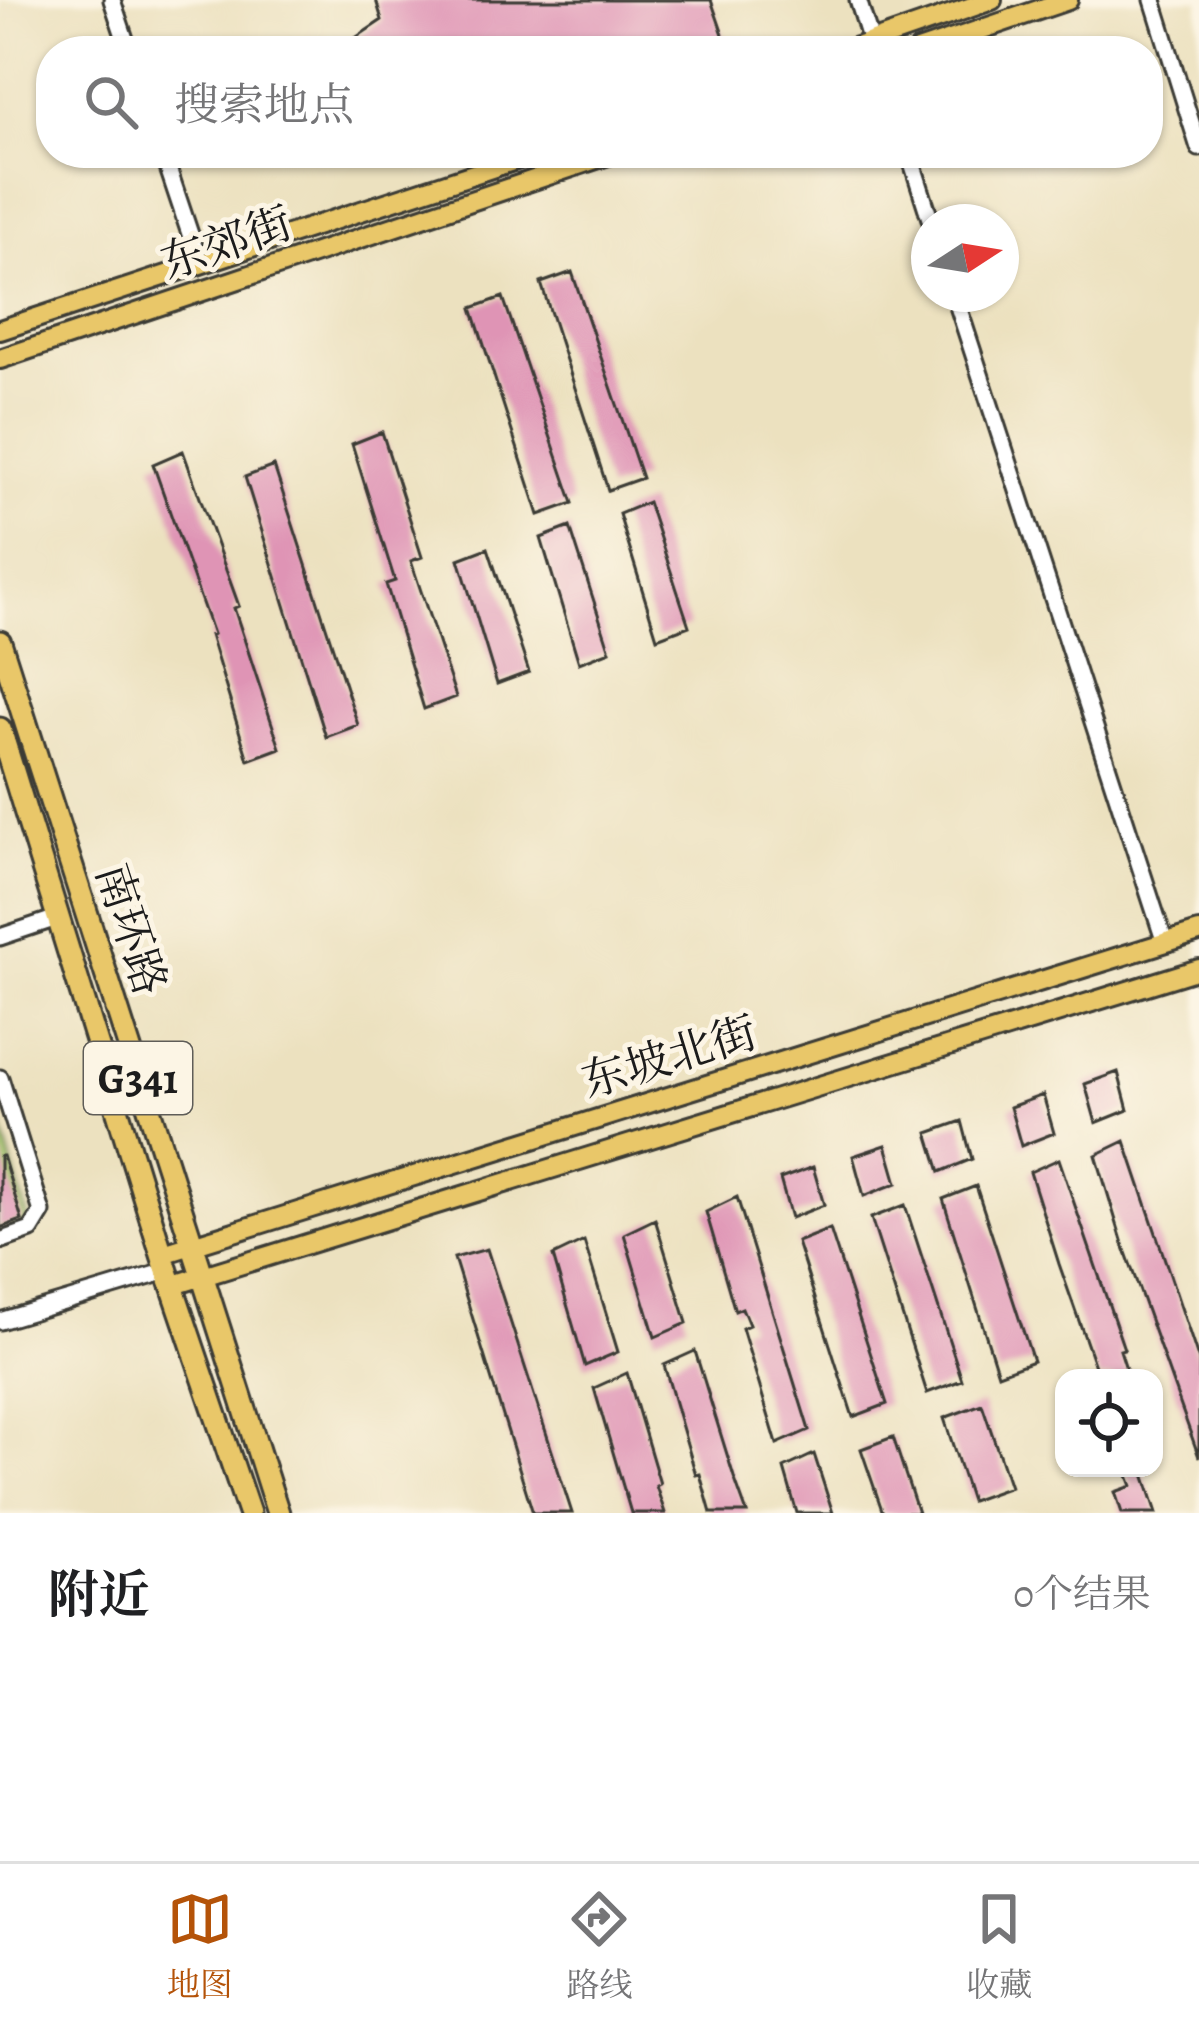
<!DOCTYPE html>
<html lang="zh">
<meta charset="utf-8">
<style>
:root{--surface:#fff;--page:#f2f2f2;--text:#202124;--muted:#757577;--line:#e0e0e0;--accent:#b45309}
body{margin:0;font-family:Alegreya,"Noto Serif SC",serif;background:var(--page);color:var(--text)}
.controls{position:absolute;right:36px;bottom:36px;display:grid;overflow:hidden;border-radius:24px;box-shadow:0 3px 9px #0004}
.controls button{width:108px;height:108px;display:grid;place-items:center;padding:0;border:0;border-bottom:3px solid var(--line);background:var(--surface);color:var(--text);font:60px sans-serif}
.compass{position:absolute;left:911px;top:204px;width:108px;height:108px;border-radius:50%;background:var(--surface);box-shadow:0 3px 9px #0004;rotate:78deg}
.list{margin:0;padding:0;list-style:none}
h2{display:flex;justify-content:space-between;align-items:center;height:156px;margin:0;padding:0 48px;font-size:51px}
h2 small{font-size:39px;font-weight:400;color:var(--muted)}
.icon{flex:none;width:66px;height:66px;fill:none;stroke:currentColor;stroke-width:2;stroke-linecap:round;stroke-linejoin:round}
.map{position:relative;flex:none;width:1199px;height:1513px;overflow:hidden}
.search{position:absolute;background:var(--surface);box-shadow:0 3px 9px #0004;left:36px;right:36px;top:36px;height:132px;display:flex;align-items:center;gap:30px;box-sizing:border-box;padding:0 42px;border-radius:48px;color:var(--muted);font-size:45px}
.sheet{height:348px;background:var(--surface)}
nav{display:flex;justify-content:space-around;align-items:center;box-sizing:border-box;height:168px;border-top:3px solid var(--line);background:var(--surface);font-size:33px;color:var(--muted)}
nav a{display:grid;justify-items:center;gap:6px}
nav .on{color:var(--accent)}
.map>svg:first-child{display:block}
</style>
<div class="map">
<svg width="1199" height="1513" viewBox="0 0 1199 1513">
<rect width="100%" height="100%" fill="#fcf5e5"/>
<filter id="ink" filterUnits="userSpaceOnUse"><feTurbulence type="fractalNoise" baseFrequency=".00833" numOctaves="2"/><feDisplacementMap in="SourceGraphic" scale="24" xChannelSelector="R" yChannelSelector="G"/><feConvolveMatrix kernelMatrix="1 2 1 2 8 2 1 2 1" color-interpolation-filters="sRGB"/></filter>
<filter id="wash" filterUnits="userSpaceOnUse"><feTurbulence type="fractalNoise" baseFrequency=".004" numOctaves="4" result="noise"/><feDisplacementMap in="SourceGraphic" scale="48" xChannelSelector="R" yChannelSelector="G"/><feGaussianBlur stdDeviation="2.7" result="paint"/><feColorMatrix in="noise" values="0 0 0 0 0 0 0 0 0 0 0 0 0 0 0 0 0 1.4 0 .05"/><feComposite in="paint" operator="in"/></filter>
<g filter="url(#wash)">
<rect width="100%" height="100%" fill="#ece1bf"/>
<path fill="#aecf77" stroke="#65764a" stroke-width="3" d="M 1112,31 L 1119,51 L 1051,51 Z
M 0,1121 L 31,1230 L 0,1240 Z"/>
<g id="blocks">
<path fill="#df94b5" d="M 376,0 L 711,0 L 727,46 L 713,51 L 336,51 L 382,20 Z
M 572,272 L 642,478 L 608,490 L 541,283 Z
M 503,297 L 573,503 L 539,515 L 472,308 Z
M 382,432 L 422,557 L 411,561 L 456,697 L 424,709 L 386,584 L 395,581 L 352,444 Z
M 183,451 L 239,606 L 234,608 L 280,748 L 248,760 L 210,635 L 213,634 L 153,464 Z
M 274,466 L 358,725 L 326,737 L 245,477 Z
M 648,502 L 689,626 L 657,638 L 619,514 Z
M 570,527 L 610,651 L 579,663 L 541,538 Z
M 488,548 L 529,672 L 497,684 L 459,559 Z
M 1118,1072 L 1128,1110 L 1096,1123 L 1085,1084 Z
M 1043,1095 L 1054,1133 L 1021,1146 L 1010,1107 Z
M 962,1121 L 972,1159 L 940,1172 L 928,1133 Z
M 1125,1141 L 1199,1361 L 1199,1457 L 1123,1244 L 1096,1155 Z
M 886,1145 L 897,1183 L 864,1196 L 853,1156 Z
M 0,1156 L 3,1156 L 22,1220 L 0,1228 Z
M 1059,1159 L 1124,1349 L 1120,1350 L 1129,1378 L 1099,1378 L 1059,1264 L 1030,1172 Z
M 813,1167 L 824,1205 L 791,1218 L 780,1179 Z
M 976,1186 L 1033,1361 L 998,1374 L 943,1199 Z
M 737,1197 L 809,1430 L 777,1444 L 742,1328 L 749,1325 L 742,1308 L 735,1311 L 706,1212 Z
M 905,1205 L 962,1380 L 927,1393 L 871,1218 Z
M 655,1219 L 687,1323 L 655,1337 L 624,1234 Z
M 830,1229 L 887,1404 L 853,1417 L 797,1242 Z
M 584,1241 L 618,1352 L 585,1366 L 553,1256 Z
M 487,1249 L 572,1513 L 533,1513 L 454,1258 Z
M 695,1351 L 734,1477 L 747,1513 L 711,1513 L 700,1474 L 696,1475 L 664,1365 Z
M 627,1373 L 660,1484 L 656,1486 L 665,1513 L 631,1513 L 594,1388 Z
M 982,1404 L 1010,1487 L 971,1501 L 944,1418 Z
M 893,1437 L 918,1513 L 883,1513 L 861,1449 Z
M 814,1454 L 833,1513 L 797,1513 L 784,1468 Z
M 1125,1468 L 1142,1468 L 1157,1513 L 1122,1513 L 1115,1492 L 1132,1486 Z"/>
</g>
</g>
<g filter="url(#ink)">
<use href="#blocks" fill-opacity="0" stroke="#3b3a34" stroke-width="3"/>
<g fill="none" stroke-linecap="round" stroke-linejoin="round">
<g stroke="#3b3a34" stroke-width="21">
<path id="minor" d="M 112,0 L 129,51
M 858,0 L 874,51
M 1153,0 L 1199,148
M 163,153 L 200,264
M 909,153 L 931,222
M 954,294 L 1165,943
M 0,937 L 60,917
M 0,1078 L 42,1212 L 31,1230 L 0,1241
M 0,1321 L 167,1271"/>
</g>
<g stroke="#3b3a34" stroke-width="24">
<path id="major" d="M 845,51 L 992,0
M 918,51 L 1068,0
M 0,330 L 537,153
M 0,359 L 614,153
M 163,1254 L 1199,932
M 174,1285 L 1199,969"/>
</g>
<g stroke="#3b3a34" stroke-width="27">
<path id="highway" d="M 0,642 L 278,1513
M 0,729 L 167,1271 L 249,1513"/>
</g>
<use href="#minor" stroke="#fff" stroke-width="15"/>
<use href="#major" stroke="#e9c769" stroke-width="18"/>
<use href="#highway" stroke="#e9c769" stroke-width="21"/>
</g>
</g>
<g text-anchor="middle" stroke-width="10" stroke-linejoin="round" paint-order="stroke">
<rect fill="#fcf5e5" stroke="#5f5d58" stroke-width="3" x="84" y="1042" width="108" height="72" rx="9"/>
<g font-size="42" font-weight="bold" fill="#1c1c1c">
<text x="138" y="1093">G341</text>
</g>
<g font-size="45" fill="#1c1c1c" stroke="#fcf5e5">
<text transform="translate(226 242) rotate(-19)" y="16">东郊街</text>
<text transform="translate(132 929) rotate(72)" y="16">南环路</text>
<text transform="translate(669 1056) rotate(-17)" y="16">东坡北街</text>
</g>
</g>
</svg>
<div class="controls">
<button><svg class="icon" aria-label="locate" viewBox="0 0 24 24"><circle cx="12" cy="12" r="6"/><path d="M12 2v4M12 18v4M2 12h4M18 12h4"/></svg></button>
</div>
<svg class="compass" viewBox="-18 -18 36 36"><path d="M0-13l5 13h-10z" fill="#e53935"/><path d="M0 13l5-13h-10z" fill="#757577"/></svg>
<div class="search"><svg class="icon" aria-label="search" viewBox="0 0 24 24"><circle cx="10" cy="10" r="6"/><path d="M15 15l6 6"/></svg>搜索地点</div>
</div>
<section class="sheet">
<h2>附近<small>0个结果</small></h2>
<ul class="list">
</ul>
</section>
<nav>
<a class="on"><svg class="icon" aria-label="map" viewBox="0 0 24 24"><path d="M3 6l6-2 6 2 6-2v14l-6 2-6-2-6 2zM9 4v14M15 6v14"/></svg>地图</a>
<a><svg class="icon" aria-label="directions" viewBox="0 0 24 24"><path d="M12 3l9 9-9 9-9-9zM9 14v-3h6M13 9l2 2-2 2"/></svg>路线</a>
<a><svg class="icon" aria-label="saved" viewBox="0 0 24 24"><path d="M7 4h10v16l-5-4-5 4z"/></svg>收藏</a>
</nav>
